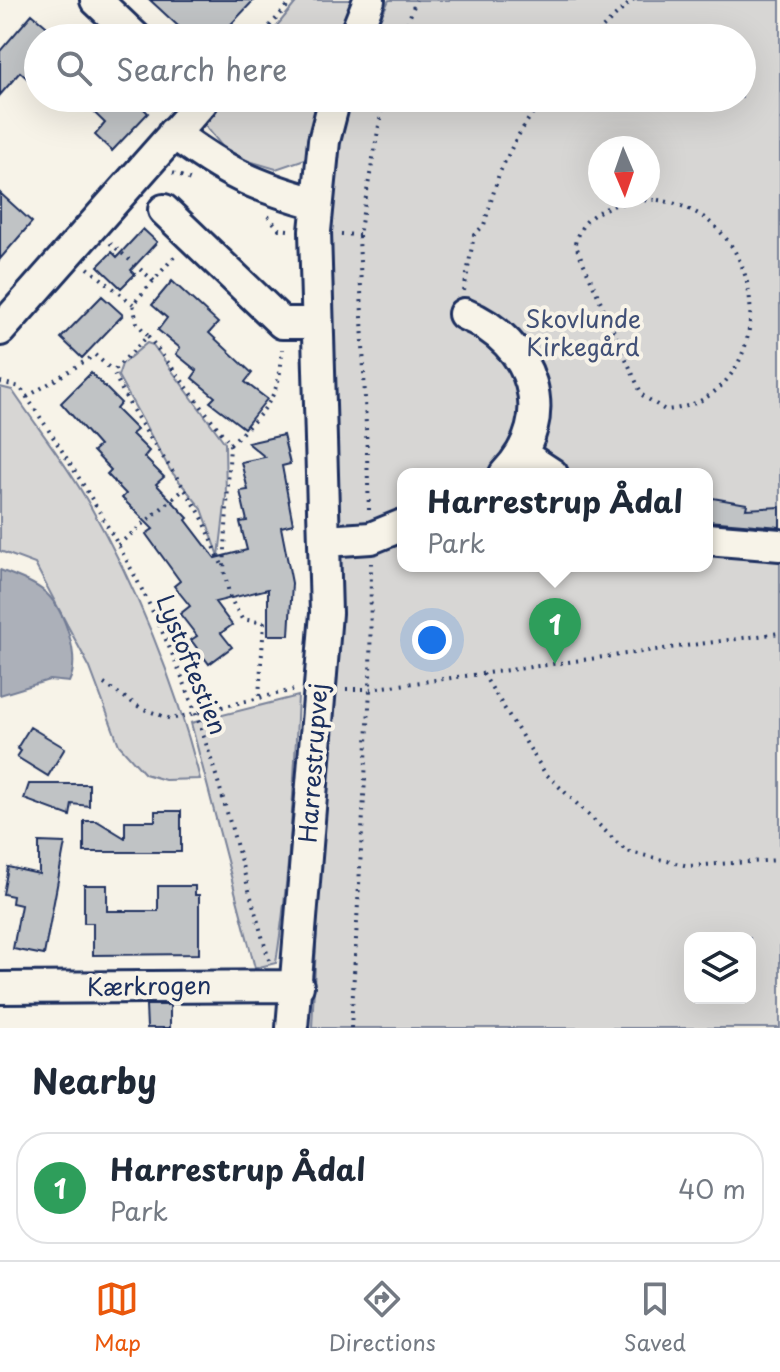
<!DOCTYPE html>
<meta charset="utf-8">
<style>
:root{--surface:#fff;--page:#f6f6f7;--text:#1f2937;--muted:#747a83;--line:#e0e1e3;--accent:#ea580c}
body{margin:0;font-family:"Playpen Sans",sans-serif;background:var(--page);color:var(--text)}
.controls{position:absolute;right:24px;bottom:24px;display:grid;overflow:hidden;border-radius:16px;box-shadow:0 8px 32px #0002}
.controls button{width:72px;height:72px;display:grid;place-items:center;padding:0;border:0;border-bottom:2px solid var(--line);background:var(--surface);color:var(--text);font:40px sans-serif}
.compass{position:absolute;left:588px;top:136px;width:72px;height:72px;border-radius:50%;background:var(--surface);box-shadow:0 8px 32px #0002;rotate:178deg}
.you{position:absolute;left:432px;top:640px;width:28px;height:28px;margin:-20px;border:6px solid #fff;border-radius:50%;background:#1a73e8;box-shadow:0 0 0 12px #1a73e833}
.badge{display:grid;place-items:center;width:52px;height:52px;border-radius:50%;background:var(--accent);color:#fff;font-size:26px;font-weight:700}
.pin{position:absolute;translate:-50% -66px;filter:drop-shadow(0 2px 4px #0008)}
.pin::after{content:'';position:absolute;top:42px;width:28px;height:24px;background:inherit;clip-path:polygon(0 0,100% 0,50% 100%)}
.popup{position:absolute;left:397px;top:468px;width:316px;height:104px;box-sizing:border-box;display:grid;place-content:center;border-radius:16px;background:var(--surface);filter:drop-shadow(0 2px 6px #0005);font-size:26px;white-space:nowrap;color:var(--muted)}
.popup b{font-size:30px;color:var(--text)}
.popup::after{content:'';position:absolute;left:50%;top:100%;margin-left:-16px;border:16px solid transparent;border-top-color:var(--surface)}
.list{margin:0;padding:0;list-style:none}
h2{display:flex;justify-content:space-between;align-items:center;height:104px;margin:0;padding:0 32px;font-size:34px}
h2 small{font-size:26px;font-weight:400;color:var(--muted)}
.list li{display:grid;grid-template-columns:52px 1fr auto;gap:24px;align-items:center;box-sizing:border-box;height:112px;margin:0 16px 16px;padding:0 16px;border:2px solid var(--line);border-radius:32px}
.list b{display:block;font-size:30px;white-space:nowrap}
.list p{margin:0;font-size:26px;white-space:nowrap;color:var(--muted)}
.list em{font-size:26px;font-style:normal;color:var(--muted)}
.icon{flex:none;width:44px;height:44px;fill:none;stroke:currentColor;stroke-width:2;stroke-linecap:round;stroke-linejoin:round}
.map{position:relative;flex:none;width:780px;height:1028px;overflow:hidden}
.search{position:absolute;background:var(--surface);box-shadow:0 8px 32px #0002;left:24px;right:24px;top:24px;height:88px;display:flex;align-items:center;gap:20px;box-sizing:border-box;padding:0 28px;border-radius:44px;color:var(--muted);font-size:30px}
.sheet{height:232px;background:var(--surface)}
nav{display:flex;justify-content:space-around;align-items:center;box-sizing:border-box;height:112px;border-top:2px solid var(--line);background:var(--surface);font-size:22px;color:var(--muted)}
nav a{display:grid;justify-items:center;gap:4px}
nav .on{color:var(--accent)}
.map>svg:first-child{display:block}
</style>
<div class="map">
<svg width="780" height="1028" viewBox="0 0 780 1028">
<rect width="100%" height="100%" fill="#f7f3e8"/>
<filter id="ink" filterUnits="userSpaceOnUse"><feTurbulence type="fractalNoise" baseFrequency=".0125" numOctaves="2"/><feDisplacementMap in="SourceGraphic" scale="16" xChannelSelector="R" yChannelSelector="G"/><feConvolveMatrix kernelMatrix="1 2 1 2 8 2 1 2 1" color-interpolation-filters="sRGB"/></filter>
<g filter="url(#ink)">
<path fill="#d7d6d4" stroke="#798299" stroke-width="2" fill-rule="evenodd" d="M 298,0 L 356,0 L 340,38 L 267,38 Z
M 389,0 L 780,0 L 780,1028 L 312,1028 L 336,528 L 327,247 L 334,153 L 348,98 L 742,98 L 742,38 L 371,38 ZM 600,148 L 648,148 L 648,196 L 600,196 ZM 403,474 L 707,474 L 707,566 L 403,566 ZM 690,938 L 750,938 L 750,998 L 690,998 Z
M 219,98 L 321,98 L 308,158 L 276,169 L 229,155 L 201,120 Z
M 147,343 L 153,345 L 225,443 L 226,497 L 219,556 L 202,509 L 170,470 L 118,376 L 122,364 Z
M 0,387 L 12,390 C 37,427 66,463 88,502 C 138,590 175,681 200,779 L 165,780 L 145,774 L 119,745 L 90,668 L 35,564 L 0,551 Z
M 298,696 C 294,786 290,874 276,963 L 255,968 L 191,723 Z"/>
<path fill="#acb0b9" stroke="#727c95" stroke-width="2" d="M 0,570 C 15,576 34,582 46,593 C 65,611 81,658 69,682 L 49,680 L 0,695 Z"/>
<path fill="#c0c3c5" stroke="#1b2f5e" stroke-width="2" d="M 150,0 L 254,0 L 218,38 L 191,38 Z
M 32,14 L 60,38 L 38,38 L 38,88 L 20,72 L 0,95 L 0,51 Z
M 79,98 L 120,98 L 129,106 L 135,100 L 148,113 L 112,151 L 95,135 L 105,123 Z
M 0,193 L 32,222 L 0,259 Z
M 143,229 L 157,242 L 131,270 L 135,274 L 121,288 L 98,266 L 112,252 L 117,257 Z
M 172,281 L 218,323 L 209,333 L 252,373 L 245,382 L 267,399 L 244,428 L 210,402 L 215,397 L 192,378 L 197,371 L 176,354 L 180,348 L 158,330 L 167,318 L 152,305 Z
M 102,296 L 123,315 L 82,358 L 61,338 Z
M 91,373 L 121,403 L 116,409 L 137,430 L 132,434 L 149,451 L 144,457 L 164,477 L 156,484 L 188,518 L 186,520 L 215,558 L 247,550 L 240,522 L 247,521 L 240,491 L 248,490 L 241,462 L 265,457 L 248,443 L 283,435 L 290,464 L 282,466 L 293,524 L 281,527 L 292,583 L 289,635 L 268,635 L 268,589 L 215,602 L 232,625 L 221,633 L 232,647 L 209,664 L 191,640 L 197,636 L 180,614 L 190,606 L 174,586 L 180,581 L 146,534 L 153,529 L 122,498 L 126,494 L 107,474 L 111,470 L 93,451 L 99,446 L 61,403 Z
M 707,497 L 747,504 L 746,509 L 780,507 L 780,527 L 707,521 Z
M 30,727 L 65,748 L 48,776 L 17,757 L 21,751 L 17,748 Z
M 29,784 L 89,784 L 89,806 L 72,804 L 70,816 L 24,799 Z
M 155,811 L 181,811 L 181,852 L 84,852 L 84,821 L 97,821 L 125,838 L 125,821 L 155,821 Z
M 39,842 L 65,843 L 44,955 L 13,949 L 21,905 L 12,903 L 13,896 L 3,894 L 8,867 L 39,874 Z
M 84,885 L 107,885 L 107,911 L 158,911 L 158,886 L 195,886 L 195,895 L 199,895 L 199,954 L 93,955 L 93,923 L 84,923 Z
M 146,1005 L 170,1005 L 170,1028 L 147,1028 Z"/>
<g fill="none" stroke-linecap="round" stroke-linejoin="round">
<g stroke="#1b2f5e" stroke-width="36">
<path id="minor" d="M 96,0 L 136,38
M 354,38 L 369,0
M 173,133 C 225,172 254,186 316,203
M 164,210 L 282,323 L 316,323
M 464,314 C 533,342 560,417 505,474
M 0,330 L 202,102 L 199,98
M 523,455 L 552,474
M 707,539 L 780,545
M 325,541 L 371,538 L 403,525
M 0,988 L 298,986
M 292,1028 L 326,613 L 315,231 L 324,141 L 335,98"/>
</g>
<path stroke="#1b2f5e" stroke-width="4" stroke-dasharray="2 6" stroke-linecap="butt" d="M 259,38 L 293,0
M 402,38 L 416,0
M 591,38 L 633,0
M 173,173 L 191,180
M 658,200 C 780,218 780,402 665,410 L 642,395 L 575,244 C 582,207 625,200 658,200 Z
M 268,216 L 279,229 L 289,230
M 341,234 L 359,235
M 110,243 L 154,281
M 174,257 L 133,304 L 137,323 L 148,336 L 113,371 C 135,422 169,463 198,510 C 208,527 214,549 223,567
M 88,268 L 133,304
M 464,291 L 474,235 L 484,225 L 499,174 L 516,139 L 542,98
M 148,336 L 230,444 L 224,570 L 230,598 L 242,619 L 264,623 L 259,696
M 0,382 L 20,387 C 89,489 154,597 196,714 C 224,794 245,879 269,960
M 27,397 L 95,355 L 113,371
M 230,444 C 264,412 281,398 282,349
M 369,510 L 359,235 L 384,98
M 118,545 L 182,491
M 483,674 L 545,773 L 626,851 L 688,866 L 780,860
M 104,684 L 141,708 L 171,719 L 293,690
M 346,689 L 370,689 L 780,633
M 351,1028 L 370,689 L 371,563"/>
<use href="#minor" stroke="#f7f3e8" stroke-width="30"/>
</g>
</g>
<g text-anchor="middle" stroke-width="8" stroke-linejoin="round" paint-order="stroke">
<g font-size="24" fill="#415076" stroke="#f7f3e8">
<text x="583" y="328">Skovlunde<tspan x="583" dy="28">Kirkegård</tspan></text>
</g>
<g font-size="24" fill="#1b2f5e" stroke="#f7f3e8">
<text transform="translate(191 665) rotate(68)" y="8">Lystoftestien</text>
<text transform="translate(314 763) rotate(-86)" y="8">Harrestrupvej</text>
<text transform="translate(149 987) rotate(-1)" y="8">Kærkrogen</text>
</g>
</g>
</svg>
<div class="controls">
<button><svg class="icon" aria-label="layers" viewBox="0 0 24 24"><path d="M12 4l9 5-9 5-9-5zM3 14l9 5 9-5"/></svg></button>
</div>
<svg class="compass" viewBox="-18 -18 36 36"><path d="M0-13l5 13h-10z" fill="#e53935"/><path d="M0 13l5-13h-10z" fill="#747a83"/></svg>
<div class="you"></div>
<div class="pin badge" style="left:555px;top:664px;background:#2e9e5b">1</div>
<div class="popup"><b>Harrestrup Ådal</b>Park</div>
<div class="search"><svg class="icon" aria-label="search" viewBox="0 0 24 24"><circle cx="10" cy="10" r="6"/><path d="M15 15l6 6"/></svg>Search here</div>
</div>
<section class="sheet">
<h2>Nearby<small></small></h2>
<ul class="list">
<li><span class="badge" style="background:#2e9e5b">1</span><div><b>Harrestrup Ådal</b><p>Park</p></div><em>40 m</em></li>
</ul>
</section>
<nav>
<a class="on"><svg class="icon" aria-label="map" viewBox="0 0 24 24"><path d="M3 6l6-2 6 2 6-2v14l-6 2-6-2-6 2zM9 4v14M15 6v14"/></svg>Map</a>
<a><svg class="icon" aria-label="directions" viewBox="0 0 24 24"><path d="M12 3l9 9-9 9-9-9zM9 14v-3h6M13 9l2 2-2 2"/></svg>Directions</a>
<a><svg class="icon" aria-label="saved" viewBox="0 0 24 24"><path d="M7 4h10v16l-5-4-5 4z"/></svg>Saved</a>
</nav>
